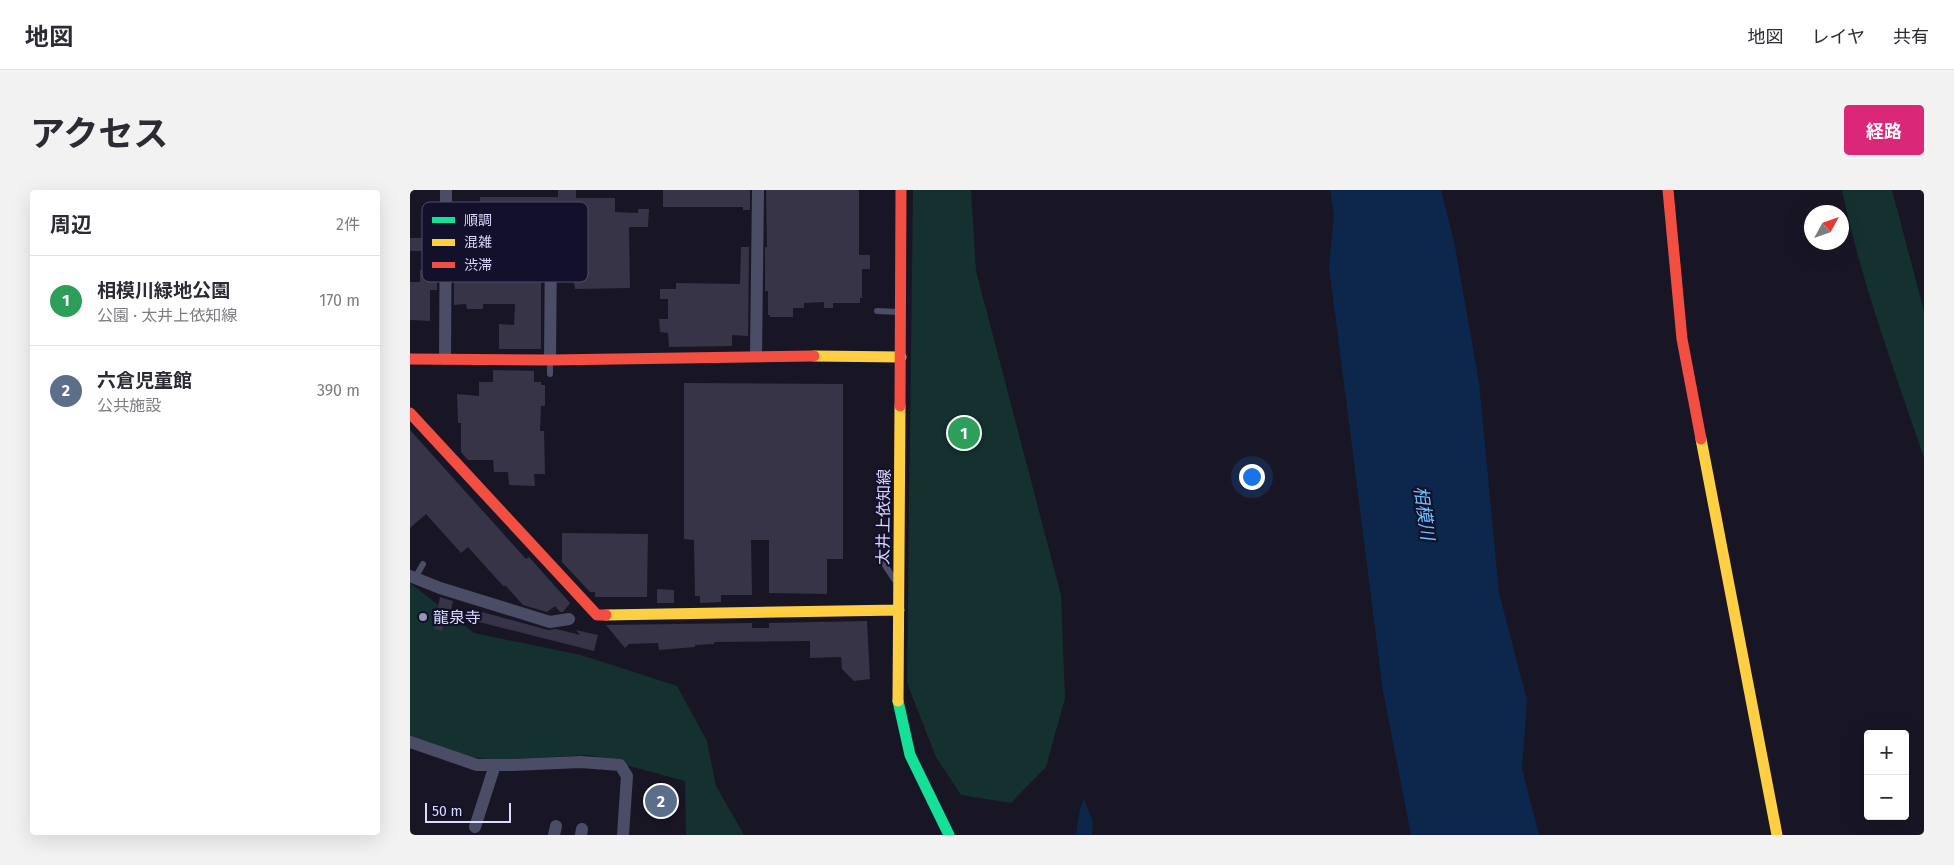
<!DOCTYPE html>
<html lang="ja">
<meta charset="utf-8">
<style>
:root{--surface:#fff;--page:#f2f2f3;--text:#2b2b33;--muted:#7c7c81;--line:#e1e1e2;--accent:#db2777}
body{margin:0;font-family:"Fira Sans","Noto Sans JP",sans-serif;background:var(--page);color:var(--text)}
.controls{position:absolute;right:15px;bottom:15px;display:grid;overflow:hidden;border-radius:5px;box-shadow:0 5px 20px #0002}
.controls button{width:45px;height:45px;display:grid;place-items:center;padding:0;border:0;border-bottom:1px solid var(--line);background:var(--surface);color:var(--text);font:25px sans-serif}
.compass{position:absolute;left:1394px;top:15px;width:45px;height:45px;border-radius:50%;background:var(--surface);box-shadow:0 5px 20px #0002;rotate:50deg}
.scale{position:absolute;left:15px;bottom:12px;width:86px;box-sizing:border-box;padding-left:5px;border:2px solid #dbdaff;border-top:0;font-size:14px;line-height:18px;white-space:nowrap;color:#dbdaff;-webkit-text-stroke:4px #13102b;paint-order:stroke}
.you{position:absolute;left:841px;top:286px;width:18px;height:18px;margin:-12px;border:4px solid #fff;border-radius:50%;background:#1a73e8;box-shadow:0 0 0 8px #1a73e833}
.badge{display:grid;place-items:center;width:32px;height:32px;border-radius:50%;background:var(--accent);color:#fff;font-size:16px;font-weight:700}
.pin{position:absolute;translate:-50% -50%;border:2px solid #fff;box-shadow:0 1px 5px #0006}
.list{margin:0;padding:0;list-style:none}
h2{display:flex;justify-content:space-between;align-items:center;height:65px;margin:0;padding:0 20px;font-size:21px}
h2 small{font-size:16px;font-weight:400;color:var(--muted)}
.list li{display:grid;grid-template-columns:32px 1fr auto;gap:15px;align-items:center;box-sizing:border-box;height:90px;padding:0 20px;border-top:1px solid var(--line)}
.list b{display:block;font-size:19px;white-space:nowrap}
.list p{margin:0;font-size:16px;white-space:nowrap;color:var(--muted)}
.list em{font-size:16px;font-style:normal;color:var(--muted)}
.map{position:relative;flex:none;width:1514px;height:645px;overflow:hidden;border-radius:5px}
header{display:flex;align-items:center;gap:30px;box-sizing:border-box;height:70px;padding:0 25px;background:var(--surface);border-bottom:1px solid var(--line)}
header strong{font-size:24px}
nav{display:flex;gap:28px;margin-inline-start:auto;font-size:18px}
.intro{display:flex;align-items:center;justify-content:space-between;box-sizing:border-box;height:120px;padding:0 30px}
h1{margin:0;font-size:35px}
.button{padding:12px 22px;border-radius:5px;background:var(--accent);color:#fff;font-size:18px;font-weight:700}
main{display:flex;gap:30px;padding:0 30px}
aside{flex:1;background:var(--surface);border-radius:5px;box-shadow:0 5px 20px #0002}
.map>svg:first-child{display:block}
</style>
<header>
<strong>地図</strong>
<nav><a>地図</a><a>レイヤ</a><a>共有</a></nav>
</header>
<div class="intro"><h1>アクセス</h1><a class="button">経路</a></div>
<main>
<aside>
<h2>周辺<small>2件</small></h2>
<ul class="list">
<li><span class="badge" style="background:#2e9e5b">1</span><div><b>相模川緑地公園</b><p>公園 · 太井上依知線</p></div><em>170 m</em></li>
<li><span class="badge" style="background:#5c6f8a">2</span><div><b>六倉児童館</b><p>公共施設</p></div><em>390 m</em></li>
</ul>
</aside>
<div class="map">
<svg width="1514" height="645" viewBox="0 0 1514 645">
<rect width="100%" height="100%" fill="#181625"/>
<path fill="#14312f" d="M 503,0 L 561,0 L 566,81 L 651,405 L 655,508 L 636,577 L 601,613 L 551,605 L 526,567 L 497,493 Z
M 1432,0 L 1482,0 L 1514,121 L 1514,268 C 1484,179 1451,91 1432,0 Z
M 0,393 L 64,443 L 171,465 L 267,496 L 297,551 L 306,596 L 334,645 L 276,645 L 275,591 L 179,565 L 82,570 L 15,559 L 0,553 Z"/>
<path fill="#0c274b" d="M 920,0 L 1031,0 L 1044,51 L 1069,192 L 1089,403 L 1117,510 L 1112,579 L 1129,645 L 1001,645 L 973,501 L 919,76 L 924,25 Z
M 674,609 L 683,633 L 682,645 L 666,645 L 670,619 Z"/>
<path fill="#363446" d="M 148,0 L 166,0 L 166,8 L 205,8 L 205,22 L 228,23 L 228,19 L 239,19 L 238,37 L 219,37 L 220,98 L 165,99 L 161,74 L 149,74 L 148,34 L 146,34 L 145,26 L 142,23 L 134,23 L 131,26 L 130,34 L 101,34 L 101,60 L 131,59 L 131,159 L 89,159 L 89,134 L 104,135 L 105,114 L 73,114 L 73,119 L 57,119 L 56,114 L 44,115 L 44,71 L 60,71 L 60,48 L 49,48 L 49,31 L 70,31 L 70,7 L 148,7 Z
M 253,0 L 340,0 L 340,20 L 333,20 L 333,17 L 253,17 Z
M 356,0 L 449,0 L 449,65 L 460,65 L 460,79 L 452,79 L 452,108 L 450,108 L 450,113 L 423,113 L 423,118 L 414,118 L 414,112 L 394,113 L 394,118 L 383,118 L 383,127 L 360,127 L 360,125 L 358,125 L 358,101 L 355,101 L 355,57 L 357,57 Z
M 0,48 L 28,48 L 28,61 L 0,61 Z
M 331,57 L 339,57 L 338,146 L 322,145 L 322,156 L 259,157 L 258,143 L 250,142 L 249,129 L 258,129 L 258,109 L 250,109 L 250,99 L 266,99 L 266,93 L 330,94 Z
M 10,80 L 27,80 L 27,100 L 20,100 L 20,131 L 0,130 L 0,92 L 10,92 Z
M 83,180 L 124,181 L 124,192 L 131,192 L 131,195 L 135,195 L 135,216 L 131,216 L 130,241 L 134,241 L 135,284 L 124,284 L 125,296 L 99,295 L 98,282 L 84,282 L 83,270 L 58,270 L 51,262 L 51,233 L 48,233 L 47,204 L 69,206 L 69,192 L 83,192 Z
M 274,193 L 433,194 L 433,369 L 417,369 L 417,404 L 359,403 L 359,350 L 341,350 L 342,405 L 311,405 L 311,412 L 290,413 L 290,406 L 285,406 L 284,350 L 274,349 Z
M 0,240 L 116,369 L 119,367 L 160,413 L 153,422 L 150,422 L 145,416 L 137,422 L 113,415 L 95,395 L 94,397 L 58,357 L 51,363 L 16,324 L 0,338 Z
M 152,343 L 238,344 L 237,407 L 185,407 L 185,402 L 180,402 L 152,372 Z
M 247,399 L 264,400 L 264,413 L 247,413 Z
M 30,407 L 43,411 L 41,420 L 38,419 L 32,441 L 24,439 Z
M 72,422 L 138,440 L 146,439 L 170,445 L 166,440 L 188,445 L 184,461 L 69,432 Z
M 457,431 L 460,489 L 444,491 L 432,479 L 431,467 L 400,468 L 400,451 L 304,452 L 304,454 L 285,455 L 285,457 L 249,460 L 248,453 L 219,454 L 215,458 L 196,435 L 342,433 L 342,438 L 359,438 L 359,433 Z"/>
<g fill="none" stroke-linecap="round" stroke-linejoin="round">
<path stroke="#4b4c66" stroke-width="6" d="M 467,121 L 489,122
M 140,184 L 140,170
M 471,369 L 484,389
M 5,388 L 13,374"/>
<path stroke="#4b4c66" stroke-width="12" d="M 138,30 L 138,52 L 141,55 L 140,170
M 346,166 L 348,0
M 35,169 L 36,0
M 0,386 L 30,398 L 140,432 L 159,429
M 0,552 L 67,575 L 102,575 L 171,572 L 210,575 L 217,586 L 213,645
M 65,637 L 85,575
M 144,645 L 146,636
M 171,645 L 172,639"/>
<path stroke="#16e098" stroke-width="11" d="M 488,511 L 500,565 L 539,645"/>
<path stroke="#ffcf43" stroke-width="11" d="M 404,166 L 491,167
M 1291,249 L 1367,645
M 196,425 L 489,420
M 488,511 L 490,216"/>
<path stroke="#f24e42" stroke-width="11" d="M 1258,0 L 1272,149 L 1291,249
M 0,169 L 140,170 L 404,166
M 490,216 L 491,0
M 0,223 L 187,425 L 196,425"/>
</g>
<circle fill="#9795b3" stroke="#13102b" stroke-width="2" cx="13" cy="427" r="5"/>
<g text-anchor="middle" stroke-width="4.5" stroke-linejoin="round" paint-order="stroke">
<g font-size="16" fill="#dbdaff" stroke="#13102b">
<text transform="translate(473 327) rotate(-89)" y="6">太井上依知線</text>
</g>
<g font-size="16" fill="#dbdaff" stroke="#13102b" text-anchor="start">
<text x="23" y="433">龍泉寺</text>
</g>
<g font-size="18" font-style="italic" fill="#68c4ff" stroke="#13102b">
<text transform="translate(1014 323) rotate(82)" y="6">相模川</text>
</g>
</g>
<rect x="12" y="12" width="166" height="80" rx="8" fill="#13102b" stroke="#4f4d6b" stroke-width="1"/>
<rect x="22" y="27" width="23" height="6" fill="#16e098"/>
<rect x="22" y="49" width="23" height="7" fill="#ffcf43"/>
<rect x="22" y="72" width="23" height="6" fill="#f24e42"/>
<g font-size="14" fill="#dbdaff">
<text x="54" y="35">順調</text>
<text x="54" y="57">混雑</text>
<text x="54" y="80">渋滞</text>
</g>
</svg>
<div class="controls">
<button>+</button>
<button>−</button>
</div>
<svg class="compass" viewBox="-18 -18 36 36"><path d="M0-13l5 13h-10z" fill="#e53935"/><path d="M0 13l5-13h-10z" fill="#7c7c81"/></svg>
<div class="scale">50 m</div>
<div class="you"></div>
<div class="pin badge" style="left:554px;top:243px;background:#2e9e5b">1</div>
<div class="pin badge" style="left:251px;top:611px;background:#5c6f8a">2</div>
</div>
</main>
